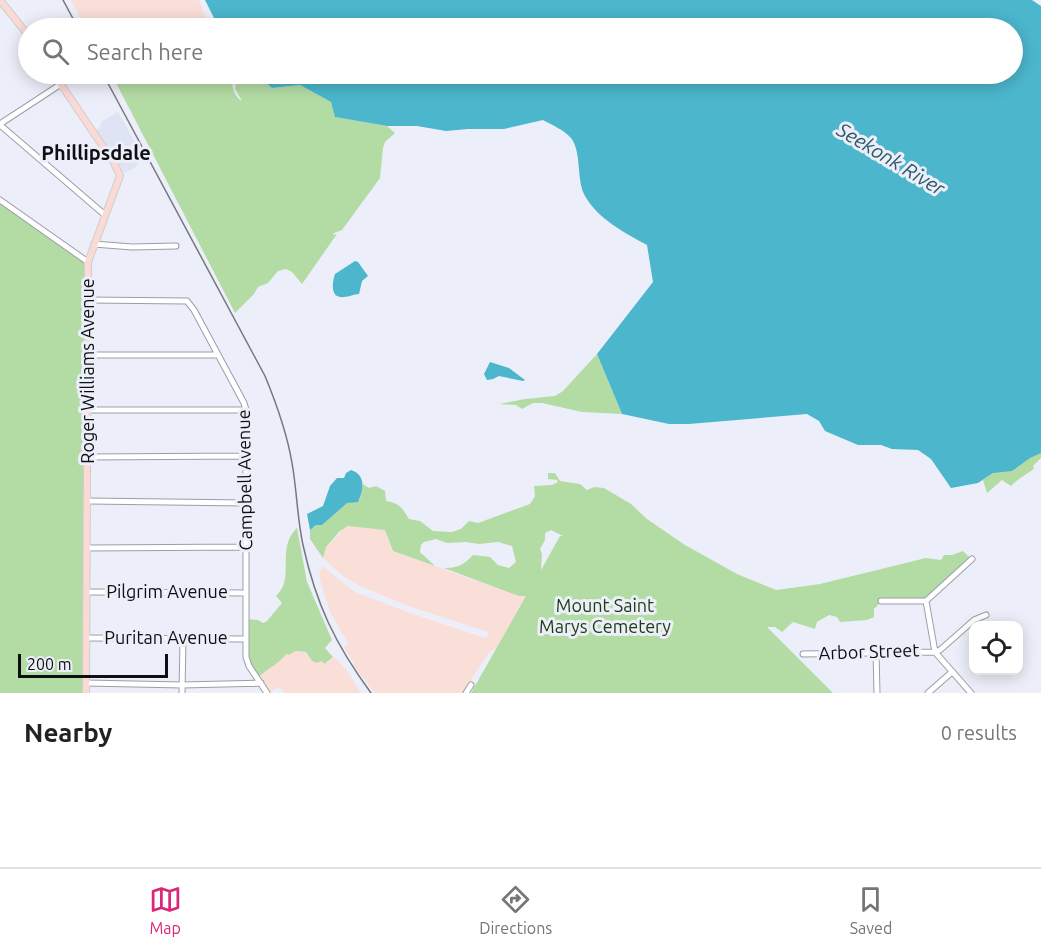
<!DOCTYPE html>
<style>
:root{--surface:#fff;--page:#f2f2f2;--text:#222;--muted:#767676;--line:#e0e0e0;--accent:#db2777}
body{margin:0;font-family:Ubuntu,sans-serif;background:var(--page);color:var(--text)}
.controls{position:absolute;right:18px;bottom:18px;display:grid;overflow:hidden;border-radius:12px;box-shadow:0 3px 15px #0003}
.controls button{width:54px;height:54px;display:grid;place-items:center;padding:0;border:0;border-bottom:2px solid var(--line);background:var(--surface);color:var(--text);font:30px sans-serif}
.scale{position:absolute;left:18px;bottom:15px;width:150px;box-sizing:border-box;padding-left:6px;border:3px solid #0e0f12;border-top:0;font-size:16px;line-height:21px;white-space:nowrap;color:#0e0f12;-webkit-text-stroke:4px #eceff9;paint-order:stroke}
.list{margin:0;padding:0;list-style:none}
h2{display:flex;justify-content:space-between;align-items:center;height:78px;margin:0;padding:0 24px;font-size:26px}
h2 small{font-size:20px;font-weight:400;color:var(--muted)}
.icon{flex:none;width:33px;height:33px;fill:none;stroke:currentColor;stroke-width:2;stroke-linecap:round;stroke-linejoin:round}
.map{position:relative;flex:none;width:1041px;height:693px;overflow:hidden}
.search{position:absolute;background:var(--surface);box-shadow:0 3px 15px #0003;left:18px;right:18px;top:18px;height:66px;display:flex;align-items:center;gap:15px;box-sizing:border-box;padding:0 21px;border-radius:33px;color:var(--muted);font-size:22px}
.sheet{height:174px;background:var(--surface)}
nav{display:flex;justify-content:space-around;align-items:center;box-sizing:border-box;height:84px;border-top:2px solid var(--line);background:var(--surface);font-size:16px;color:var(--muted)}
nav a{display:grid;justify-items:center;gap:3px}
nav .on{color:var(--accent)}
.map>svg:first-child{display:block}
</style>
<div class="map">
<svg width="1041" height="693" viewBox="0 0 1041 693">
<rect width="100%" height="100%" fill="#eceff9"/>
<path fill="#dee4f4" d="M 118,112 L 143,155 L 135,168 L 124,173 L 120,172 L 94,131 L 100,127 L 101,122 Z"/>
<path fill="#f9dfd8" d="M 71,0 L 199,0 L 207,21 L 205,25 L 206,28 L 86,28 Z
M 349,526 L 385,530 L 393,551 L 519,596 L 529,595 L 509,638 L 488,654 L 472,678 L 468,693 L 375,693 L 353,666 L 354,663 L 344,648 L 348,643 L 331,614 L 324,594 L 319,575 L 322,566 L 355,592 L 410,613 L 485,638 L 489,636 L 488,632 L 411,607 L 360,586 L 342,575 L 323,558 L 326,547 L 340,534 L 340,531 Z
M 296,651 L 306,652 L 312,661 L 322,661 L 324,664 L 334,657 L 346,669 L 361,693 L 285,693 L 278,687 L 268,693 L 259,677 L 286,654 L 289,655 Z"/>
<path fill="#b3dca5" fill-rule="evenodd" d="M 120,74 L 233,74 C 231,83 233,97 242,101 L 235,89 L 237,74 L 255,74 L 272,88 L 300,85 L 331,102 L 336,117 L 387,126 L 395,133 L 385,142 L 383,148 L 380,178 L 342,230 L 334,233 L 333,235 L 337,234 L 302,284 L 292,272 L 286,269 L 278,271 L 268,283 L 258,287 L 254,294 L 235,313 L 113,77 Z
M 0,200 L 87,260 L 84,693 L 0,693 Z
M 597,354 L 622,414 L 582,412 L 542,403 L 533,403 L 522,409 L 516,405 L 499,404 L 525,399 L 555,396 L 563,391 Z
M 1041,440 L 1041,458 L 1033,466 L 1034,469 C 1025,475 1019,478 1011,486 L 1002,480 L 987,493 L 983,480 Z
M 548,473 L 555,473 L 560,481 L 580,484 L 587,490 L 594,487 L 604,488 L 631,504 L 647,519 L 685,545 L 737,574 L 776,590 L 820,584 L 926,558 L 941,560 L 944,555 L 952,555 L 963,551 L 970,558 L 926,600 L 882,601 L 874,609 L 874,617 L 867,620 L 840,622 L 837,617 L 829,615 L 817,622 L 815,629 L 793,622 L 782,632 L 775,627 L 767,627 L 833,693 L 471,693 L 526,596 L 519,596 L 444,568 C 457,568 464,565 473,555 L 490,557 L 498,565 L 509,568 L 516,562 L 512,546 L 498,542 L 479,544 L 466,542 L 447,543 L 436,539 L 424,542 L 421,545 L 420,552 L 435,566 L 393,551 L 385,530 L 348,526 L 340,531 L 326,547 L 323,558 L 310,539 L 310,530 L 316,525 L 322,525 L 340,508 L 347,503 L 360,499 L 363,484 L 369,488 L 376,486 L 385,491 L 386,501 C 401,504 401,507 409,519 L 420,521 L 433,531 L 452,532 L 461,529 L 469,521 L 478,523 L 530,504 L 535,496 L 534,486 L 552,485 L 558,482 L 557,480 L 548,479 ZM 551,530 L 563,536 L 560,536 L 541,570 L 542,554 L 540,549 L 545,540 L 545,533 Z
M 297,528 L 307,582 L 332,640 L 325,648 L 333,657 L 324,664 L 322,661 L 317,663 L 312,661 L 306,652 L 296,651 L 289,655 L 286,654 C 280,663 267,669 259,677 L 246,658 L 246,619 L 258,620 L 263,623 L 267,621 L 282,603 L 276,596 C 296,578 275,549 297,528 Z"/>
<path fill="#4cb6cc" d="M 205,0 L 1032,0 L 1041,6 L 1041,453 L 1030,458 L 1012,471 L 993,473 L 978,483 L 951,488 L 931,459 L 918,450 L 892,449 L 881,445 L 858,445 L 825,431 L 819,421 L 807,414 L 689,424 L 669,424 L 622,414 L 597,354 L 653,282 L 647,245 C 625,233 598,219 585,196 C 576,180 582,152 571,138 C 564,130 552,125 543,120 L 504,129 L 468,129 L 446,131 L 417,126 L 387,126 L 335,117 L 331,102 L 300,85 L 272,88 L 255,74 L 1012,74 L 1012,28 L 219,28 Z
M 355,261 L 358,262 L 368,276 L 362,281 L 359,294 C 354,294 349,297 344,297 C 330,299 332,283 335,274 Z
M 490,362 L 509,368 L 525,380 L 523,381 L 499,376 L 493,379 L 487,380 L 484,374 Z
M 351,470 C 366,475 364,489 358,502 L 347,503 L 322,525 L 316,525 L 310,530 L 307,514 L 323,506 L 330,486 L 337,478 L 344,478 L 346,473 Z"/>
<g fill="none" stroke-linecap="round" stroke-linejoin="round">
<g stroke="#9b9ea8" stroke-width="7">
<path id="minor" d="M 0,124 L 61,84
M 0,125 L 105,215
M 0,200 L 88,262
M 94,244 L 132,247 L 176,246
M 89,300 L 187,301 L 194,310 L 244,403 L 246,410 L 246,657 L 249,666 L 267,693
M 89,355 L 218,355
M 88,410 L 246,410
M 89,457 L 247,456
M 88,501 L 247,503
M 88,548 L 247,547
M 88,592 L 246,593
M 881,601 L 926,601 L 972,559
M 926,601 L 935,652 L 971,693
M 87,638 L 245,639
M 876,652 L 877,693
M 803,654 L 935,652 L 940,650 L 974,620 L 986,615
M 86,683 L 182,685 L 261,683
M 182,693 L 183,639
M 466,693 L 471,685
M 928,693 L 952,672"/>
</g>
<g stroke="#cfcfd0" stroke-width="8">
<path id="major" d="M 0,0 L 28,35
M 54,74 L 114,163 L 120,176 L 88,262 L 86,693"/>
</g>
<use href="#minor" stroke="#fff" stroke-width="5"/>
<use href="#major" stroke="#fbd9d4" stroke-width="6"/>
<path stroke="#76777e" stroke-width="1.5" d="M 63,0 L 78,28
M 103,74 L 265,376 C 277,405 287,433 292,463 C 297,490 297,518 303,545 C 316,604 335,644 371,693"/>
</g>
<g text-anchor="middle" stroke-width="6" stroke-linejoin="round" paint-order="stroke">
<g font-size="18" fill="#0e0f12" stroke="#eceff9">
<text transform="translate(88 371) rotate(-90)" y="6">Roger Williams Avenue</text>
<text transform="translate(245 480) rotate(-91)" y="6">Campbell Avenue</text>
<text x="167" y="598">Pilgrim Avenue</text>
<text x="166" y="644">Puritan Avenue</text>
<text transform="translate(869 652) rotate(-2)" y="6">Arbor Street</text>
</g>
<g font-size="18" fill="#1c3b0f" stroke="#eceff9">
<text x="605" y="612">Mount Saint<tspan x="605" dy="21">Marys Cemetery</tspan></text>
</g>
<g font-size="20" font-weight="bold" fill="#0e0f12" stroke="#eceff9">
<text x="96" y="160">Phillipsdale</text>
</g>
<g font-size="20" font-style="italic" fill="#2d5a64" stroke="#eceff9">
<text transform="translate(891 159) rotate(31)" y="7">Seekonk River</text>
</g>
</g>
</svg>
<div class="controls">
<button><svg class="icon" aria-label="locate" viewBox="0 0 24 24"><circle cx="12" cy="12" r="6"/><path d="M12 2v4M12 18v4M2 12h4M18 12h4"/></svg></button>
</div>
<div class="scale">200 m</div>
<div class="search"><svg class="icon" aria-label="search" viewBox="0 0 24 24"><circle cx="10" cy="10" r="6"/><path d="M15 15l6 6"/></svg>Search here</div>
</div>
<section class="sheet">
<h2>Nearby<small>0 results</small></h2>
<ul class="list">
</ul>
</section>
<nav>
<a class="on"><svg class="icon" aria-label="map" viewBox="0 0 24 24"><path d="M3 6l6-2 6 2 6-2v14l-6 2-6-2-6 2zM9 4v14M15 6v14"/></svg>Map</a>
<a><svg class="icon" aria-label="directions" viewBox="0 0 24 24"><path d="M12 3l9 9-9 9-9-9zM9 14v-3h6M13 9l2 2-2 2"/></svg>Directions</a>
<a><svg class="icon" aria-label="saved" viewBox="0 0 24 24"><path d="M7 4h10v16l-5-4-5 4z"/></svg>Saved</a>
</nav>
